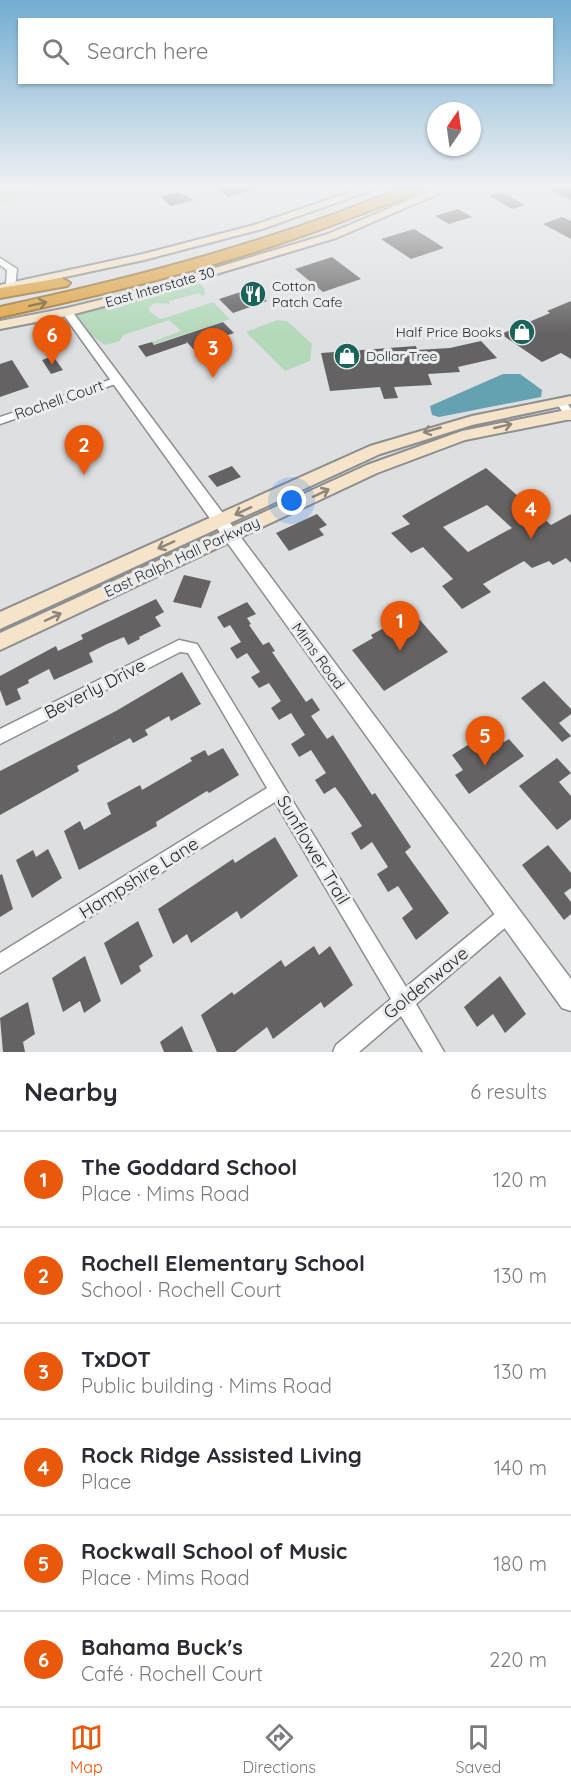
<!DOCTYPE html>
<meta charset="utf-8">
<style>
:root{--surface:#fff;--page:#f7f7f7;--text:#2b2b33;--muted:#7c7c81;--line:#e1e1e2;--accent:#ea580c}
body{margin:0;font-family:Quicksand,sans-serif;background:var(--page);color:var(--text)}
.compass{position:absolute;left:427px;top:102px;width:54px;height:54px;border-radius:50%;background:var(--surface);box-shadow:0 2px 4px #0004;rotate:13deg}
.you{position:absolute;left:292px;top:501px;width:21px;height:21px;margin:-15px;border:4px solid #fff;border-radius:50%;background:#1a73e8;box-shadow:0 0 0 9px #1a73e833}
.badge{display:grid;place-items:center;width:39px;height:39px;border-radius:50%;background:var(--accent);color:#fff;font-size:20px;font-weight:700}
.pin{position:absolute;translate:-50% -50px;filter:drop-shadow(0 2px 3px #0008)}
.pin::after{content:'';position:absolute;top:32px;width:21px;height:18px;background:inherit;clip-path:polygon(0 0,100% 0,50% 100%)}
.list{margin:0;padding:0;list-style:none}
h2{display:flex;justify-content:space-between;align-items:center;height:78px;margin:0;padding:0 24px;font-size:26px}
h2 small{font-size:20px;font-weight:400;color:var(--muted)}
.list li{display:grid;grid-template-columns:39px 1fr auto;gap:18px;align-items:center;box-sizing:border-box;height:96px;padding:0 24px;border-top:2px solid var(--line)}
.list b{display:block;font-size:22px;white-space:nowrap}
.list p{margin:0;font-size:20px;white-space:nowrap;color:var(--muted)}
.list em{font-size:20px;font-style:normal;color:var(--muted)}
.icon{flex:none;width:33px;height:33px;fill:none;stroke:currentColor;stroke-width:2;stroke-linecap:round;stroke-linejoin:round}
.map{position:relative;flex:none;width:571px;height:1052px;overflow:hidden}
.search{position:absolute;background:var(--surface);box-shadow:0 2px 4px #0004;left:18px;right:18px;top:18px;height:66px;display:flex;align-items:center;gap:15px;box-sizing:border-box;padding:0 21px;border-radius:0px;color:var(--muted);font-size:22px}
.sheet{height:654px;background:var(--surface)}
nav{display:flex;justify-content:space-around;align-items:center;box-sizing:border-box;height:84px;border-top:2px solid var(--line);background:var(--surface);font-size:16px;color:var(--muted)}
nav a{display:grid;justify-items:center;gap:3px}
nav .on{color:var(--accent)}
.map>svg:first-child{display:block}
</style>
<div class="map">
<svg width="571" height="1052" viewBox="0 0 571 1052">
<rect width="100%" height="100%" fill="#dedfe1"/>
<path fill="#b3d9ba" d="M 0,186 L 34,186 L 36,189 L 31,194 L 0,205 Z
M 194,283 L 200,284 L 205,289 L 205,294 L 202,296 L 199,293 L 169,301 L 170,304 L 155,303 L 149,307 L 150,312 L 160,319 L 165,318 L 213,302 L 230,319 L 154,344 L 152,342 L 181,331 L 169,320 L 123,335 L 120,341 L 105,345 L 76,325 L 75,316 L 82,311 Z
M 277,320 L 287,321 L 312,344 L 310,361 L 285,371 L 246,332 Z"/>
<path fill="#65a2b1" d="M 503,374 L 520,374 L 542,390 L 541,397 L 439,417 L 432,415 L 430,406 Z"/>
<path fill="#646263" fill-rule="evenodd" d="M 215,186 L 257,186 L 258,189 L 228,197 Z
M 542,186 L 571,186 L 571,200 Z
M 179,192 L 194,200 L 171,206 L 160,196 Z
M 502,192 L 525,205 L 512,209 L 489,196 Z
M 458,209 L 472,217 L 449,224 L 435,216 Z
M 562,217 L 571,221 L 571,239 L 543,224 Z
M 414,229 L 435,242 L 444,248 L 411,259 L 381,239 Z
M 332,257 L 361,279 L 323,292 L 295,269 Z
M 253,288 L 267,301 L 233,313 L 219,299 Z
M 571,301 L 571,359 L 561,353 L 542,362 L 501,334 L 550,313 L 547,311 Z
M 223,322 L 234,333 L 204,343 L 213,354 L 201,358 L 186,341 L 187,343 L 146,357 L 138,346 L 152,342 L 154,345 Z
M 481,341 L 497,358 L 458,367 L 460,372 L 428,374 L 432,385 L 394,387 L 398,398 L 384,399 L 380,387 L 330,391 L 321,353 L 416,346 L 417,350 L 450,348 Z
M 53,356 L 63,370 L 51,374 L 42,360 Z
M 12,360 L 29,387 L 0,397 L 0,364 Z
M 232,466 L 241,477 L 217,487 L 208,476 Z
M 486,468 L 551,525 L 571,514 L 571,563 L 566,558 L 553,565 L 549,561 L 532,568 L 524,561 L 483,584 L 491,592 L 462,609 L 442,586 L 453,579 L 423,547 L 411,553 L 391,533 L 410,524 L 402,516 ZM 487,505 L 512,528 L 468,552 L 443,527 Z
M 317,514 L 327,525 L 319,529 L 324,535 L 289,551 L 276,533 Z
M 184,575 L 211,581 L 201,608 L 173,602 Z
M 156,599 L 164,612 L 155,617 L 161,626 L 139,637 L 140,639 L 128,645 L 124,637 L 107,644 L 89,653 L 93,662 L 54,680 L 49,669 L 28,680 L 29,683 L 17,689 L 21,699 L 6,706 L 0,690 L 0,676 L 56,646 L 58,651 L 83,639 L 81,635 Z
M 247,602 L 256,614 L 247,618 L 251,624 L 249,625 L 263,645 L 269,642 L 275,651 L 272,652 L 306,702 L 312,698 L 320,710 L 311,716 L 327,739 L 333,735 L 372,795 L 375,793 L 411,847 L 405,852 L 449,913 L 416,940 L 402,918 L 413,909 L 398,886 L 388,892 L 377,874 L 388,867 L 372,842 L 361,850 L 351,833 L 362,826 L 344,799 L 335,787 L 324,794 L 315,780 L 326,773 L 311,750 L 299,757 L 291,744 L 305,735 L 291,713 L 279,720 L 271,708 L 281,701 L 269,683 L 259,688 L 251,677 L 260,672 L 247,653 L 237,659 L 230,648 L 241,642 L 230,625 L 224,628 L 217,617 Z
M 413,612 L 448,652 L 384,691 L 352,650 L 373,638 L 371,635 Z
M 182,672 L 201,704 L 171,721 L 169,716 L 145,730 L 148,735 L 133,743 L 130,738 L 77,766 L 79,771 L 0,815 L 0,771 L 116,711 Z
M 544,681 L 571,709 L 571,714 L 559,723 L 571,736 L 562,742 L 521,698 Z
M 493,729 L 504,742 L 509,739 L 524,756 L 469,794 L 455,775 L 463,770 L 452,755 Z
M 223,748 L 239,775 L 209,793 L 207,791 L 156,822 L 157,826 L 79,870 L 64,831 L 80,821 L 84,830 L 111,814 L 107,803 L 140,785 L 142,790 L 192,761 L 190,758 L 205,750 L 208,756 Z
M 557,758 L 571,773 L 559,782 L 571,796 L 571,819 L 557,830 L 519,786 Z
M 275,837 L 298,876 L 241,919 L 237,911 L 191,943 L 187,934 L 173,944 L 158,909 L 233,859 L 235,863 Z
M 548,845 L 571,873 L 571,888 L 564,893 L 571,902 L 571,914 L 564,920 L 522,865 Z
M 48,849 L 62,878 L 32,898 L 16,860 L 33,850 L 36,857 Z
M 2,874 L 13,909 L 0,917 L 0,875 Z
M 138,921 L 153,956 L 139,966 L 141,971 L 121,985 L 104,943 Z
M 314,946 L 319,955 L 330,946 L 353,985 L 324,1008 L 321,1002 L 273,1039 L 267,1027 L 235,1052 L 217,1052 L 201,1015 L 232,992 L 234,995 L 281,960 L 285,967 Z
M 85,956 L 101,1001 L 84,1013 L 80,1001 L 63,1012 L 52,978 Z
M 500,976 L 526,1014 L 505,1033 L 493,1014 L 477,1027 L 464,1007 Z
M 28,1002 L 35,1034 L 23,1042 L 25,1052 L 3,1052 L 0,1018 Z
M 182,1026 L 193,1052 L 164,1052 L 160,1042 Z"/>
<g fill="none" stroke-linecap="round" stroke-linejoin="round">
<g stroke="#8d8e90" stroke-width="3">
<path id="minor" d="M 118,377 L 123,380 L 121,382 L 0,424 L 0,417 Z
M 561,399 L 565,400 L 571,409 L 571,420 L 567,419 L 556,402 Z
M 179,640 L 197,644 L 406,987 L 502,908 L 508,905 L 514,908 L 517,914 L 514,920 L 416,1004 L 444,1052 L 423,1052 L 401,1016 L 359,1052 L 333,1052 L 336,1045 L 391,999 L 275,802 L 0,973 L 0,953 L 267,788 L 188,653 L 180,652 L 0,744 L 0,729 Z"/>
</g>
<g stroke="#8d8e90" stroke-width="3">
<path id="tertiary" d="M 0,258 L 17,269 L 15,288 L 6,286 L 7,270 L 0,265 Z
M 67,309 L 71,310 L 571,979 L 571,1011 L 562,1008 L 63,314 L 62,312 Z"/>
</g>
<g stroke="#8d8e90" stroke-width="4">
<path id="secondary" d="M 368,186 L 383,186 L 262,229 L 144,260 L 0,291 L 0,285 L 143,254 L 254,225 Z
M 442,186 L 456,186 L 336,238 L 153,293 L 67,316 L 0,329 L 0,321 L 67,308 L 145,289 L 328,234 Z
M 571,396 L 571,404 L 472,425 L 380,454 L 0,629 L 0,612 L 370,446 L 472,416 Z
M 571,409 L 571,419 L 465,440 L 377,473 L 0,650 L 0,633 L 367,465 L 462,431 Z"/>
</g>
<g stroke="#9f7a3f" stroke-width="4">
<path id="motorway" d="M 406,186 L 423,186 C 411,198 377,207 361,214 C 244,261 123,290 0,317 L 0,307 C 139,277 274,241 406,186 Z
M 62,278 L 70,283 L 67,286 L 0,298 L 0,288 Z"/>
</g>
<use href="#minor" fill="#fff" fill-rule="evenodd"/>
<use href="#tertiary" fill="#fff" fill-rule="evenodd"/>
<use href="#secondary" fill="#f5e4c9" fill-rule="evenodd"/>
<use href="#motorway" fill="#dfa64a" fill-rule="evenodd"/>
</g>
<defs><path id="oneway-shaft" d="M-6 0H5M1.5-3L5.5 0L1.5 3" fill="none" stroke-width="1.6" stroke-linecap="round" stroke-linejoin="round" transform="scale(1.5)"/></defs>
<use stroke="#7a6138" href="#oneway-shaft" transform="translate(38 304) rotate(-12)"/>
<g stroke="#8e867a">
<use href="#oneway-shaft" transform="translate(503 426) rotate(-13)"/>
<use href="#oneway-shaft" transform="translate(432 430) rotate(164)"/>
<use href="#oneway-shaft" transform="translate(321 493) rotate(-25)"/>
<use href="#oneway-shaft" transform="translate(243 511) rotate(155)"/>
<use href="#oneway-shaft" transform="translate(166 545) rotate(156)"/>
<use href="#oneway-shaft" transform="translate(53 617) rotate(-25)"/>
</g>
<linearGradient id="sky" x2="0" y2="1"><stop stop-color="#73add2"/><stop offset="0.56" stop-color="#f0f1f2"/><stop offset="1" stop-color="#f0f1f2" stop-opacity="0"/></linearGradient>
<rect width="571" height="333" fill="url(#sky)"/>
<defs>
<g id="restaurant-disc" transform="scale(1.35)"><circle r="9.5" fill="#196359" stroke="#ebecee"/><path d="M-5-6h1v4h1v-4h1v4h1v-4h1v5L-1.5 .5V6h-2V.5L-5-1ZM5-6V6H3V1.5H1.5Q1.5-4 5-6Z" fill="#fff"/></g>
<g id="shop-disc" transform="scale(1.35)"><circle r="9.5" fill="#196359" stroke="#ebecee"/><path d="M-5-2.5h2.3a2.7 3.5 0 0 1 5.4 0H5L5.5 6h-11ZM-1.5-2.5h3a1.5 2.3 0 0 0-3 0Z" fill="#fff"/></g>
</defs>
<g fill-rule="evenodd">
<use href="#restaurant-disc" x="253" y="294"/>
<use href="#shop-disc" x="522" y="332"/>
<use href="#shop-disc" x="347" y="356"/>
</g>
<g text-anchor="middle" stroke-width="6" stroke-linejoin="round" paint-order="stroke">
<g font-size="14" fill="#28292a" stroke="#ebecee" text-anchor="start">
<text x="272" y="291">Cotton<tspan x="272" dy="16">Patch Cafe</tspan></text>
<text x="502" y="337" text-anchor="end">Half Price Books</text>
<text x="366" y="361">Dollar Tree</text>
</g>
<g font-size="14" fill="#28292a" stroke="#ebecee">
<text transform="translate(160 287) rotate(-16)" y="5">East Interstate 30</text>
</g>
<g font-size="15" fill="#28292a" stroke="#ebecee">
<text transform="translate(59 400) rotate(-19)" y="5">Rochell Court</text>
<text transform="translate(182 557) rotate(-25)" y="5">East Ralph Hall Parkway</text>
<text transform="translate(318 656) rotate(54)" y="5">Mims Road</text>
</g>
<g font-size="18" fill="#28292a" stroke="#ebecee">
<text transform="translate(95 689) rotate(-27)" y="6">Beverly Drive</text>
<text transform="translate(313 850) rotate(59)" y="6">Sunflower Trail</text>
<text transform="translate(139 878) rotate(-32)" y="6">Hampshire Lane</text>
<text transform="translate(426 983) rotate(-39)" y="6">Goldenwave</text>
</g>
</g>
</svg>
<svg class="compass" viewBox="-18 -18 36 36"><path d="M0-13l5 13h-10z" fill="#e53935"/><path d="M0 13l5-13h-10z" fill="#7c7c81"/></svg>
<div class="you"></div>
<div class="pin badge" style="left:400px;top:651px">1</div>
<div class="pin badge" style="left:84px;top:475px">2</div>
<div class="pin badge" style="left:213px;top:378px">3</div>
<div class="pin badge" style="left:531px;top:539px">4</div>
<div class="pin badge" style="left:485px;top:766px">5</div>
<div class="pin badge" style="left:52px;top:365px">6</div>
<div class="search"><svg class="icon" aria-label="search" viewBox="0 0 24 24"><circle cx="10" cy="10" r="6"/><path d="M15 15l6 6"/></svg>Search here</div>
</div>
<section class="sheet">
<h2>Nearby<small>6 results</small></h2>
<ul class="list">
<li><span class="badge">1</span><div><b>The Goddard School</b><p>Place · Mims Road</p></div><em>120 m</em></li>
<li><span class="badge">2</span><div><b>Rochell Elementary School</b><p>School · Rochell Court</p></div><em>130 m</em></li>
<li><span class="badge">3</span><div><b>TxDOT</b><p>Public building · Mims Road</p></div><em>130 m</em></li>
<li><span class="badge">4</span><div><b>Rock Ridge Assisted Living</b><p>Place</p></div><em>140 m</em></li>
<li><span class="badge">5</span><div><b>Rockwall School of Music</b><p>Place · Mims Road</p></div><em>180 m</em></li>
<li><span class="badge">6</span><div><b>Bahama Buck's</b><p>Café · Rochell Court</p></div><em>220 m</em></li>
</ul>
</section>
<nav>
<a class="on"><svg class="icon" aria-label="map" viewBox="0 0 24 24"><path d="M3 6l6-2 6 2 6-2v14l-6 2-6-2-6 2zM9 4v14M15 6v14"/></svg>Map</a>
<a><svg class="icon" aria-label="directions" viewBox="0 0 24 24"><path d="M12 3l9 9-9 9-9-9zM9 14v-3h6M13 9l2 2-2 2"/></svg>Directions</a>
<a><svg class="icon" aria-label="saved" viewBox="0 0 24 24"><path d="M7 4h10v16l-5-4-5 4z"/></svg>Saved</a>
</nav>
